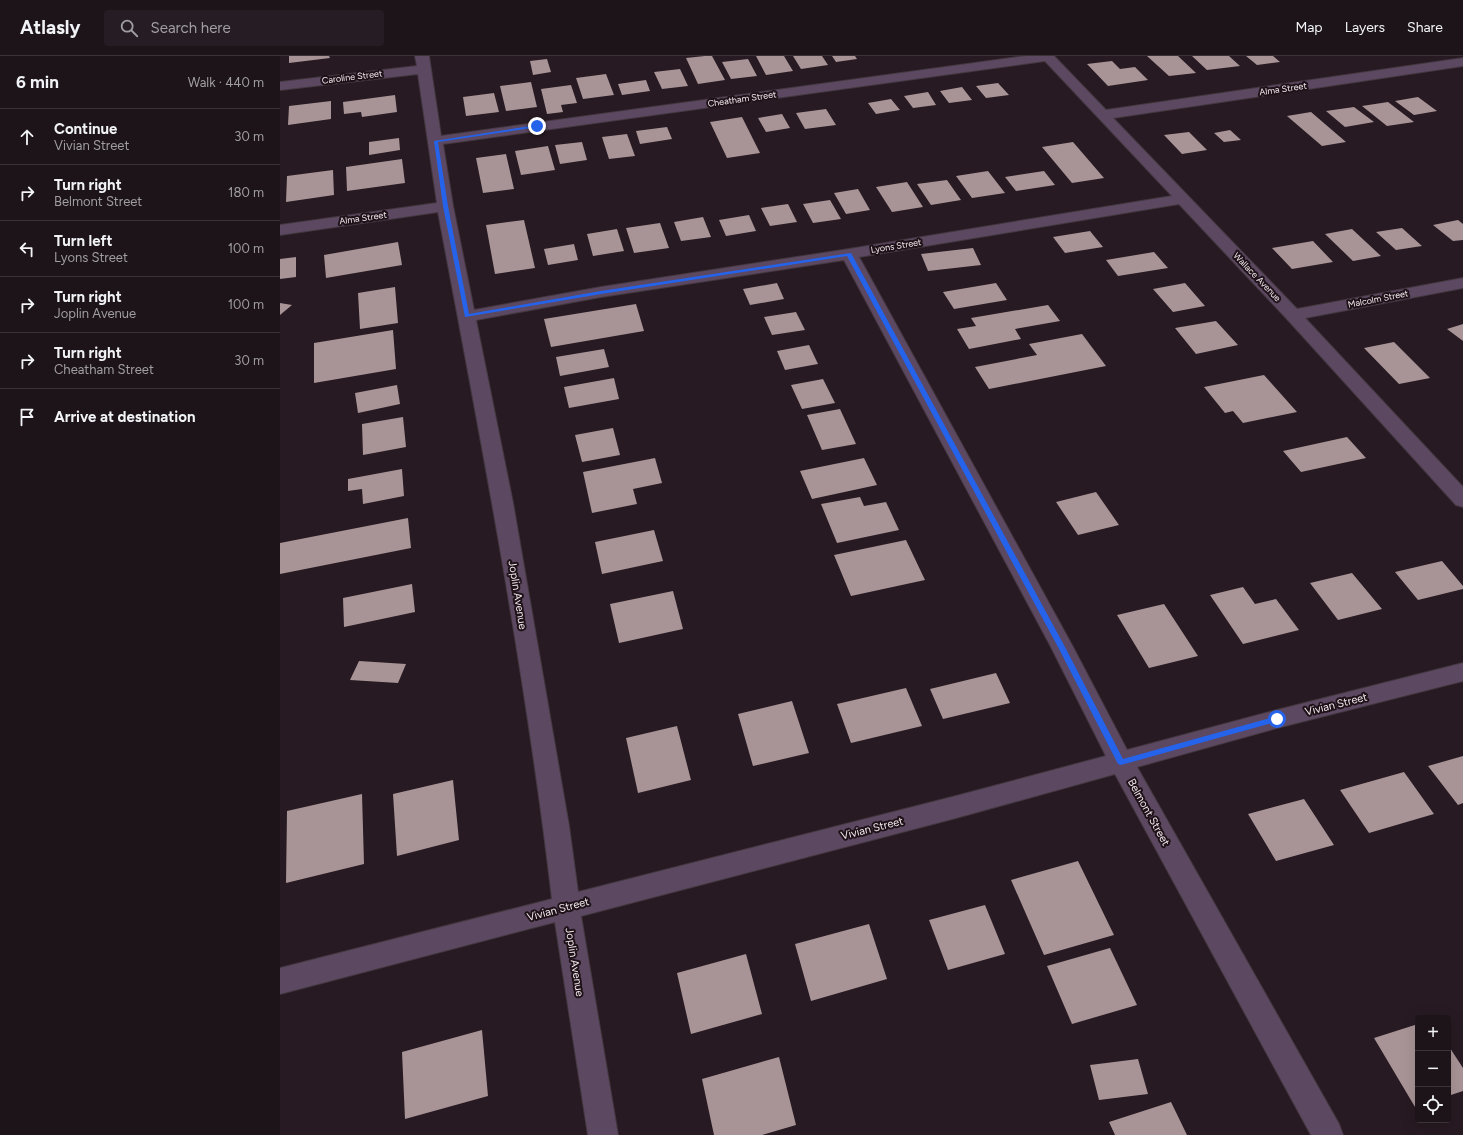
<!DOCTYPE html>
<meta charset="utf-8">
<style>
:root{--surface:#1d141a;--page:#251d23;--text:#f1f3f6;--muted:#a09ea2;--line:#3b3339}
body{margin:0;font-family:Figtree,sans-serif;background:var(--page);color:var(--text)}
.controls{position:absolute;right:12px;bottom:12px;display:grid;overflow:hidden;border-radius:4px;box-shadow:0 4px 16px #0002}
.controls button{width:36px;height:36px;display:grid;place-items:center;padding:0;border:0;border-bottom:1px solid var(--line);background:var(--surface);color:var(--text);font:20px sans-serif}
.stop{position:absolute;width:12px;height:12px;margin:-9px;border:3px solid #2563eb;border-radius:50%;background:#fff}
.stop.end{background:#2563eb;border-color:#fff;box-shadow:0 1px 4px #0008}
.list{margin:0;padding:0;list-style:none}
h2{display:flex;justify-content:space-between;align-items:center;height:52px;margin:0;padding:0 16px;font-size:17px}
h2 small{font-size:13px;font-weight:400;color:var(--muted)}
.list li{display:grid;grid-template-columns:26px 1fr auto;gap:12px;align-items:center;box-sizing:border-box;height:56px;padding:0 16px;border-top:1px solid var(--line)}
.list b{display:block;font-size:15px;white-space:nowrap}
.list p{margin:0;font-size:13px;white-space:nowrap;color:var(--muted)}
.list em{font-size:13px;font-style:normal;color:var(--muted)}
.icon{flex:none;width:22px;height:22px;fill:none;stroke:currentColor;stroke-width:2;stroke-linecap:round;stroke-linejoin:round}
.map{position:relative;flex:none;width:1183px;height:1079px;overflow:hidden}
header{display:flex;align-items:center;gap:24px;box-sizing:border-box;height:56px;padding:0 20px;background:var(--surface);border-bottom:1px solid var(--line)}
header strong{font-size:19px}
nav{display:flex;gap:22px;margin-inline-start:auto;font-size:14px}
.search{width:280px;height:36px;background:var(--page);display:flex;align-items:center;gap:10px;box-sizing:border-box;padding:0 14px;border-radius:4px;color:var(--muted);font-size:15px}
main{display:flex}
aside{flex:1;background:var(--surface)}
.map>svg:first-child{display:block}
</style>
<header>
<strong>Atlasly</strong>
<div class="search"><svg class="icon" aria-label="search" viewBox="0 0 24 24"><circle cx="10" cy="10" r="6"/><path d="M15 15l6 6"/></svg>Search here</div>
<nav><a>Map</a><a>Layers</a><a>Share</a></nav>
</header>
<main>
<aside>
<h2>6 min<small>Walk · 440 m</small></h2>
<ul class="list">
<li><svg class="icon" aria-label="ahead" viewBox="0 0 24 24"><path d="M12 20V5M6 11l6-6 6 6"/></svg><div><b>Continue</b><p>Vivian Street</p></div><em>30 m</em></li>
<li><svg class="icon" aria-label="right" viewBox="0 0 24 24"><path d="M7 20v-9h11M14 6l5 5-5 5"/></svg><div><b>Turn right</b><p>Belmont Street</p></div><em>180 m</em></li>
<li><svg class="icon" aria-label="left" viewBox="0 0 24 24"><path d="M17 20v-9H6M10 6l-5 5 5 5"/></svg><div><b>Turn left</b><p>Lyons Street</p></div><em>100 m</em></li>
<li><svg class="icon" aria-label="right" viewBox="0 0 24 24"><path d="M7 20v-9h11M14 6l5 5-5 5"/></svg><div><b>Turn right</b><p>Joplin Avenue</p></div><em>100 m</em></li>
<li><svg class="icon" aria-label="right" viewBox="0 0 24 24"><path d="M7 20v-9h11M14 6l5 5-5 5"/></svg><div><b>Turn right</b><p>Cheatham Street</p></div><em>30 m</em></li>
<li><svg class="icon" aria-label="arrive" viewBox="0 0 24 24"><path d="M6 21V4h12l-3 4 3 4H6"/></svg><div><b>Arrive at destination</b></div></li>
</ul>
</aside>
<div class="map">
<svg width="1183" height="1079" viewBox="0 0 1183 1079">
<rect width="100%" height="100%" fill="#271a22"/>
<path fill="#a89496" d="M 9,0 L 49,0 L 50,2 L 9,7 Z
M 425,0 L 432,0 L 445,24 L 418,28 L 406,2 Z
M 476,0 L 504,0 L 513,15 L 486,19 Z
M 513,0 L 542,0 L 548,9 L 521,13 Z
M 552,0 L 575,0 L 577,3 L 556,6 Z
M 867,0 L 898,0 L 916,17 L 889,20 Z
M 912,0 L 949,0 L 960,10 L 927,14 Z
M 966,0 L 993,0 L 1000,6 L 977,9 Z
M 267,3 L 271,16 L 253,19 L 250,5 Z
M 468,3 L 477,20 L 451,23 L 442,6 Z
M 832,5 L 840,13 L 855,11 L 868,24 L 828,30 L 807,8 Z
M 400,13 L 408,30 L 382,33 L 374,16 Z
M 326,18 L 334,39 L 303,43 L 296,22 Z
M 366,24 L 370,35 L 342,39 L 338,28 Z
M 251,26 L 257,51 L 226,55 L 220,30 Z
M 718,27 L 729,39 L 706,42 L 696,30 Z
M 291,29 L 297,47 L 281,49 L 283,56 L 267,58 L 261,33 Z
M 682,31 L 692,44 L 669,47 L 660,35 Z
M 648,36 L 656,49 L 633,52 L 624,40 Z
M 214,37 L 219,56 L 186,60 L 183,41 Z
M 115,39 L 117,56 L 82,61 L 81,56 L 64,58 L 63,46 Z
M 1138,41 L 1157,55 L 1134,59 L 1115,45 Z
M 611,43 L 620,54 L 596,58 L 588,47 Z
M 51,45 L 51,63 L 8,69 L 9,50 Z
M 1108,46 L 1134,66 L 1107,70 L 1082,50 Z
M 1074,51 L 1094,66 L 1065,71 L 1046,55 Z
M 546,53 L 556,69 L 525,73 L 516,57 Z
M 1031,56 L 1066,86 L 1042,90 L 1007,60 Z
M 502,58 L 510,72 L 486,76 L 478,62 Z
M 462,61 L 480,97 L 447,102 L 430,66 Z
M 387,71 L 392,83 L 360,88 L 356,75 Z
M 950,74 L 961,84 L 944,86 L 934,77 Z
M 909,76 L 927,94 L 902,98 L 884,79 Z
M 347,78 L 355,100 L 329,103 L 322,81 Z
M 119,82 L 120,94 L 89,99 L 89,86 Z
M 302,86 L 307,104 L 280,108 L 275,89 Z
M 793,86 L 824,122 L 792,127 L 762,91 Z
M 268,90 L 275,114 L 241,119 L 235,95 Z
M 226,98 L 234,133 L 203,137 L 196,102 Z
M 122,103 L 125,127 L 67,135 L 66,111 Z
M 53,114 L 54,139 L 6,146 L 7,120 Z
M 708,115 L 725,137 L 692,142 L 676,120 Z
M 764,115 L 775,129 L 736,135 L 725,121 Z
M 667,124 L 681,144 L 651,149 L 637,128 Z
M 627,126 L 643,151 L 612,156 L 596,131 Z
M 578,133 L 590,154 L 566,158 L 554,137 Z
M 550,144 L 561,163 L 533,167 L 523,148 Z
M 508,148 L 517,166 L 490,170 L 481,152 Z
M 469,159 L 476,175 L 446,180 L 439,164 Z
M 423,161 L 431,181 L 401,185 L 394,166 Z
M 244,164 L 255,212 L 215,218 L 206,169 Z
M 1178,164 L 1183,168 L 1183,184 L 1173,185 L 1153,169 Z
M 380,167 L 389,192 L 354,197 L 346,172 Z
M 1122,172 L 1142,190 L 1116,194 L 1096,176 Z
M 337,173 L 344,195 L 313,200 L 307,178 Z
M 1072,173 L 1101,200 L 1073,205 L 1045,178 Z
M 810,175 L 823,191 L 785,197 L 773,181 Z
M 1033,185 L 1053,206 L 1012,213 L 992,192 Z
M 118,186 L 122,209 L 46,222 L 44,199 Z
M 294,188 L 298,204 L 268,209 L 264,193 Z
M 693,192 L 701,209 L 648,215 L 641,198 Z
M 874,196 L 888,212 L 838,220 L 826,204 Z
M 16,201 L 16,221 L 0,223 L 0,203 Z
M 497,227 L 504,243 L 470,249 L 463,233 Z
M 716,227 L 727,244 L 674,253 L 663,236 Z
M 905,227 L 925,250 L 893,256 L 873,233 Z
M 115,231 L 118,267 L 80,273 L 78,237 Z
M 0,247 L 12,249 L 0,259 Z
M 356,248 L 364,275 L 271,291 L 264,263 Z
M 768,249 L 780,265 L 735,273 L 741,283 L 689,293 L 677,273 L 696,270 L 691,262 Z
M 516,256 L 525,274 L 492,279 L 484,261 Z
M 936,265 L 958,289 L 916,298 L 895,272 Z
M 1183,268 L 1183,285 L 1167,273 Z
M 113,274 L 116,313 L 34,327 L 34,287 Z
M 802,278 L 826,310 L 709,333 L 695,311 L 757,299 L 749,288 Z
M 1114,286 L 1150,322 L 1119,328 L 1084,292 Z
M 529,289 L 538,308 L 505,314 L 497,295 Z
M 324,293 L 329,311 L 280,320 L 276,301 Z
M 984,319 L 1017,356 L 963,367 L 953,355 L 945,357 L 924,331 Z
M 334,322 L 339,343 L 289,352 L 284,331 Z
M 543,323 L 555,347 L 522,353 L 511,329 Z
M 117,329 L 120,348 L 78,357 L 75,337 Z
M 560,353 L 576,388 L 542,394 L 527,359 Z
M 123,361 L 126,391 L 83,399 L 82,368 Z
M 333,372 L 340,399 L 302,406 L 295,379 Z
M 1067,381 L 1086,402 L 1021,416 L 1003,395 Z
M 375,402 L 382,427 L 353,433 L 357,448 L 312,457 L 303,416 Z
M 584,402 L 597,429 L 532,443 L 520,415 Z
M 122,413 L 124,440 L 83,448 L 82,433 L 68,435 L 68,423 Z
M 816,436 L 839,469 L 798,479 L 776,446 Z
M 580,441 L 584,450 L 606,446 L 619,474 L 557,487 L 541,448 Z
M 128,462 L 131,492 L 0,518 L 0,487 Z
M 374,474 L 383,505 L 322,518 L 315,486 Z
M 626,484 L 645,524 L 571,540 L 554,499 Z
M 1162,505 L 1183,530 L 1183,533 L 1138,544 L 1115,516 Z
M 1072,517 L 1102,553 L 1058,564 L 1030,527 Z
M 132,528 L 135,556 L 64,571 L 63,542 Z
M 963,531 L 975,548 L 996,543 L 1019,574 L 963,588 L 930,539 Z
M 393,535 L 403,573 L 339,587 L 330,548 Z
M 884,548 L 918,600 L 869,612 L 837,559 Z
M 79,605 L 126,608 L 118,627 L 70,624 Z
M 716,617 L 730,647 L 663,663 L 650,633 Z
M 626,632 L 642,670 L 571,687 L 557,648 Z
M 512,645 L 529,697 L 473,710 L 458,658 Z
M 397,670 L 411,724 L 358,737 L 346,682 Z
M 1183,700 L 1183,747 L 1178,749 L 1148,710 Z
M 1124,716 L 1154,758 L 1089,777 L 1060,734 Z
M 173,724 L 179,784 L 117,800 L 113,738 Z
M 82,738 L 84,808 L 6,827 L 7,755 Z
M 1024,743 L 1054,789 L 996,805 L 968,758 Z
M 798,805 L 834,879 L 764,899 L 731,824 Z
M 705,849 L 725,898 L 668,914 L 649,864 Z
M 589,868 L 607,923 L 531,945 L 515,888 Z
M 830,892 L 857,949 L 792,968 L 767,910 Z
M 466,898 L 482,958 L 411,978 L 397,917 Z
M 1138,968 L 1138,1050 L 1135,1051 L 1094,982 Z
M 202,974 L 208,1040 L 125,1063 L 122,996 Z
M 1168,989 L 1183,1012 L 1183,1035 L 1168,1040 Z
M 499,1001 L 516,1069 L 482,1079 L 434,1079 L 422,1023 Z
M 858,1003 L 868,1038 L 819,1044 L 810,1009 Z
M 891,1046 L 907,1079 L 835,1079 L 829,1066 Z"/>
<g fill="none" stroke-linecap="round" stroke-linejoin="round">
<g stroke="#43373f" stroke-width="2">
<path id="minor" d="M 135,0 L 149,0 L 161,80 L 746,0 L 774,0 L 826,54 L 1183,2 L 1183,10 L 833,62 L 1017,253 L 1183,222 L 1183,232 L 1025,262 L 1183,431 L 1183,451 L 1176,449 L 1007,263 L 899,148 L 579,201 L 793,591 L 847,694 L 997,654 L 1183,607 L 1183,625 L 997,672 L 857,711 L 1059,1068 L 1063,1079 L 1031,1079 L 835,718 L 676,762 L 301,860 L 338,1079 L 308,1079 L 275,866 L 0,938 L 0,912 L 272,843 C 245,612 201,384 158,156 L 0,179 L 0,169 L 157,147 L 138,18 L 0,34 L 0,26 L 137,10 ZM 765,5 L 892,140 L 569,193 L 321,231 L 194,254 L 173,150 L 163,88 ZM 564,204 L 771,591 L 826,700 L 676,740 L 298,836 L 289,770 L 233,447 L 196,264 L 321,241 Z"/>
</g>
<use href="#minor" fill="#5c4861" fill-rule="evenodd"/>
</g>
<path fill="#2563eb" d="M 257,69 L 258,71 L 158,86 L 168,150 L 189,258 L 321,235 L 571,197 L 785,591 L 843,703 L 997,660 L 1000,663 L 999,665 L 841,709 L 838,708 L 778,591 L 567,200 L 321,238 L 185,261 L 163,150 L 154,85 Z"/>
<g text-anchor="middle" stroke-width="4" stroke-linejoin="round" paint-order="stroke">
<g font-size="9" fill="#f2e9ee" stroke="#1e1118">
<text transform="translate(72 21) rotate(-7)" y="3">Caroline Street</text>
<text transform="translate(1003 33) rotate(-8)" y="3">Alma Street</text>
<text transform="translate(462 43) rotate(-8)" y="3">Cheatham Street</text>
<text transform="translate(83 162) rotate(-8)" y="3">Alma Street</text>
<text transform="translate(616 190) rotate(-9)" y="3">Lyons Street</text>
<text transform="translate(977 221) rotate(46)" y="3">Wallace Avenue</text>
<text transform="translate(1098 243) rotate(-11)" y="3">Malcolm Street</text>
</g>
<g font-size="11" fill="#f2e9ee" stroke="#1e1118">
<text transform="translate(238 539) rotate(81)" y="4">Joplin Avenue</text>
<text transform="translate(1056 648) rotate(-14)" y="4">Vivian Street</text>
<text transform="translate(869 756) rotate(61)" y="4">Belmont Street</text>
<text transform="translate(592 772) rotate(-14)" y="4">Vivian Street</text>
<text transform="translate(278 853) rotate(-15)" y="4">Vivian Street</text>
<text transform="translate(295 906) rotate(81)" y="4">Joplin Avenue</text>
</g>
</g>
</svg>
<div class="controls">
<button>+</button>
<button>−</button>
<button><svg class="icon" aria-label="locate" viewBox="0 0 24 24"><circle cx="12" cy="12" r="6"/><path d="M12 2v4M12 18v4M2 12h4M18 12h4"/></svg></button>
</div>
<div class="stop" style="left:997px;top:663px"></div>
<div class="stop end" style="left:257px;top:70px"></div>
</div>
</main>
